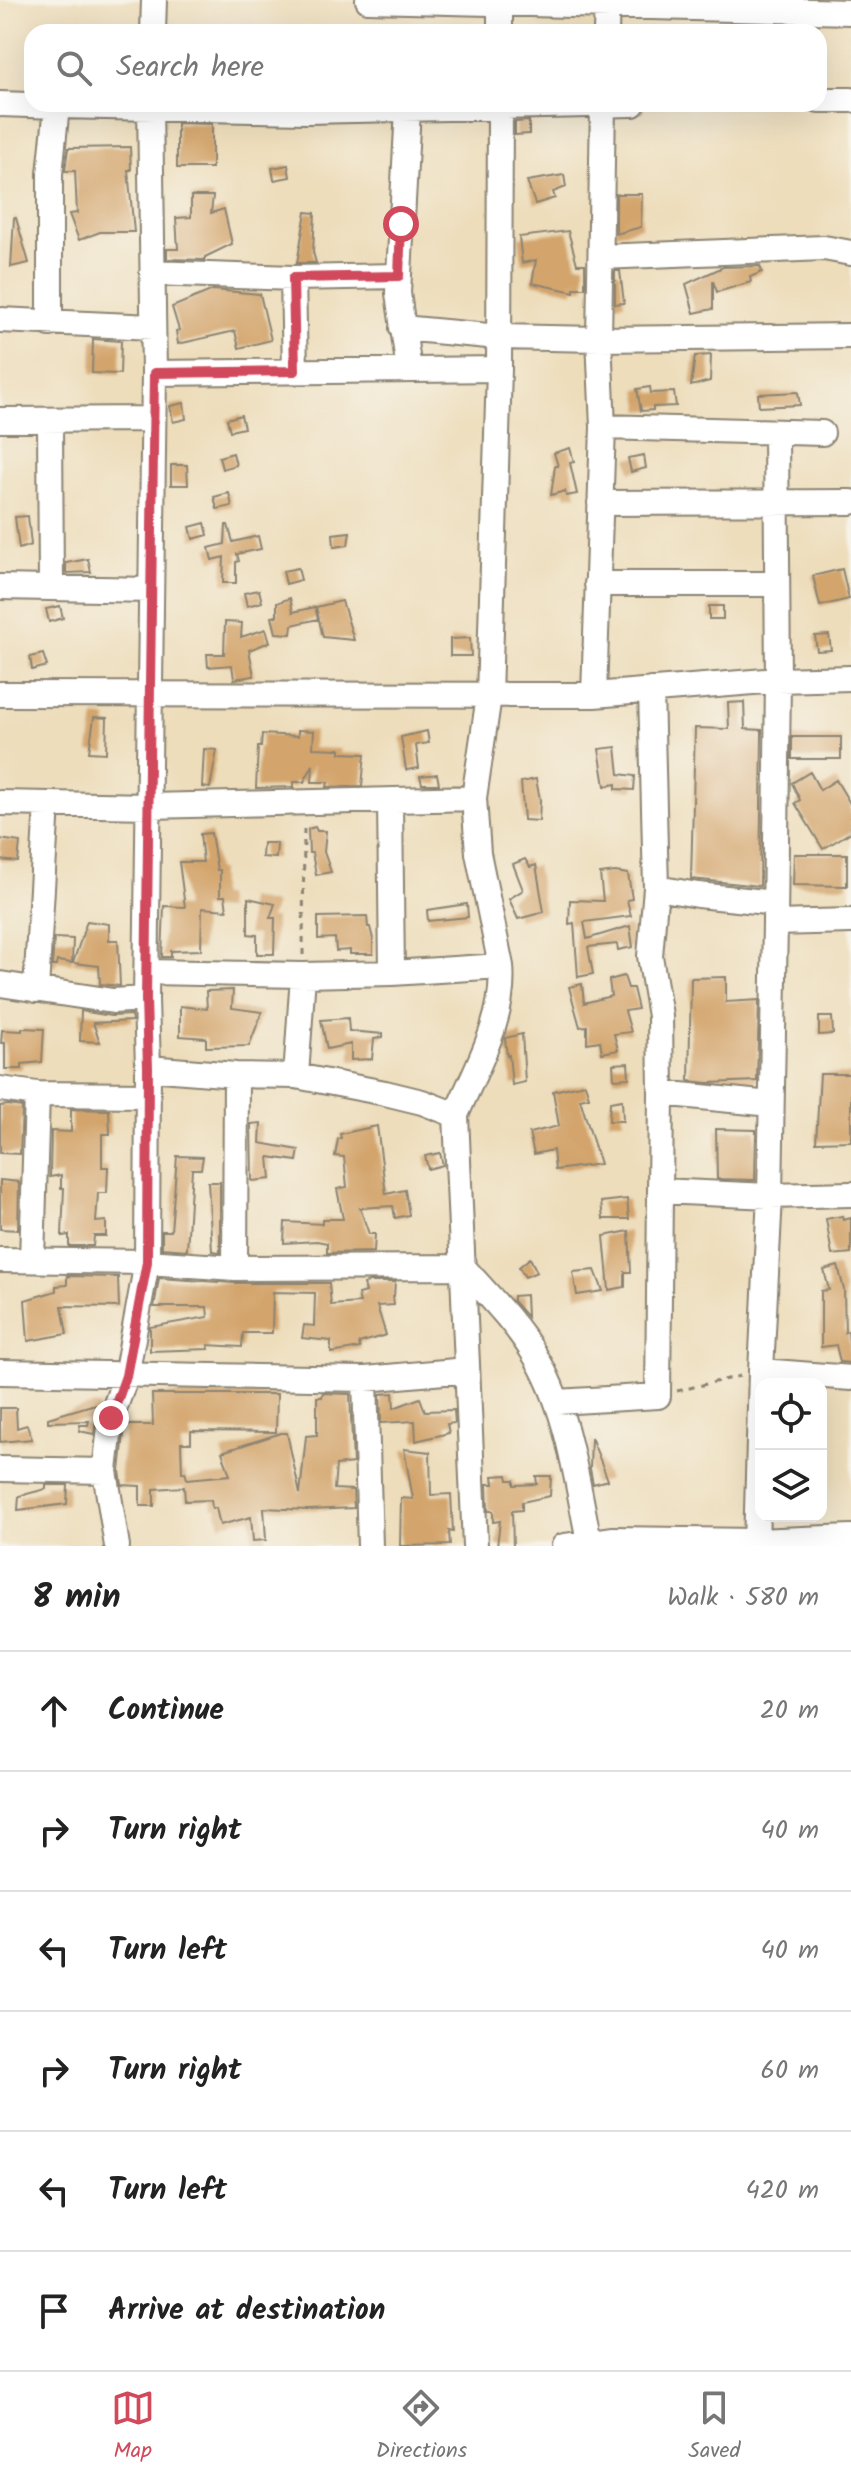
<!DOCTYPE html>
<meta charset="utf-8">
<style>
:root{--surface:#fff;--page:#f2f2f2;--text:#222;--muted:#767676;--line:#e0e0e0;--accent:#d1495b}
body{margin:0;font-family:Kalam,sans-serif;background:var(--page);color:var(--text)}
.controls{position:absolute;right:24px;bottom:24px;display:grid;overflow:hidden;border-radius:16px;box-shadow:0 8px 32px #0002}
.controls button{width:72px;height:72px;display:grid;place-items:center;padding:0;border:0;border-bottom:2px solid var(--line);background:var(--surface);color:var(--text);font:40px sans-serif}
.stop{position:absolute;width:24px;height:24px;margin:-18px;border:6px solid #d1495b;border-radius:50%;background:#fff}
.stop.end{background:#d1495b;border-color:#fff;box-shadow:0 2px 8px #0008}
.list{margin:0;padding:0;list-style:none}
h2{display:flex;justify-content:space-between;align-items:center;height:104px;margin:0;padding:0 32px;font-size:34px}
h2 small{font-size:26px;font-weight:400;color:var(--muted)}
.list li{display:grid;grid-template-columns:52px 1fr auto;gap:24px;align-items:center;box-sizing:border-box;height:120px;padding:0 32px;border-top:2px solid var(--line)}
.list b{display:block;font-size:30px;white-space:nowrap}
.list em{font-size:26px;font-style:normal;color:var(--muted)}
.icon{flex:none;width:44px;height:44px;fill:none;stroke:currentColor;stroke-width:2;stroke-linecap:round;stroke-linejoin:round}
.map{position:relative;flex:none;width:851px;height:1546px;overflow:hidden}
.search{position:absolute;background:var(--surface);box-shadow:0 8px 32px #0002;left:24px;right:24px;top:24px;height:88px;display:flex;align-items:center;gap:20px;box-sizing:border-box;padding:0 28px;border-radius:24px;color:var(--muted);font-size:30px}
.sheet{height:824px;background:var(--surface)}
nav{display:flex;justify-content:space-around;align-items:center;box-sizing:border-box;height:112px;border-top:2px solid var(--line);background:var(--surface);font-size:22px;color:var(--muted)}
nav a{display:grid;justify-items:center;gap:4px}
nav .on{color:var(--accent)}
.map>svg:first-child{display:block}
</style>
<div class="map">
<svg width="851" height="1546" viewBox="0 0 851 1546">
<rect width="100%" height="100%" fill="#f7f3e8"/>
<filter id="ink" filterUnits="userSpaceOnUse"><feTurbulence type="fractalNoise" baseFrequency=".0125" numOctaves="2"/><feDisplacementMap in="SourceGraphic" scale="16" xChannelSelector="R" yChannelSelector="G"/><feConvolveMatrix kernelMatrix="1 2 1 2 8 2 1 2 1" color-interpolation-filters="sRGB"/></filter>
<filter id="wash" filterUnits="userSpaceOnUse"><feTurbulence type="fractalNoise" baseFrequency=".006" numOctaves="4" result="noise"/><feDisplacementMap in="SourceGraphic" scale="32" xChannelSelector="R" yChannelSelector="G"/><feGaussianBlur stdDeviation="1.8" result="paint"/><feColorMatrix in="noise" values="0 0 0 0 0 0 0 0 0 0 0 0 0 0 0 0 0 1.4 0 .05"/><feComposite in="paint" operator="in"/></filter>
<g filter="url(#wash)">
<rect width="100%" height="100%" fill="#edddbb"/>
<g id="blocks">
<path fill="#d3a46c" d="M 529,121 L 529,134 L 515,135 L 515,122 Z
M 177,123 L 212,124 L 212,168 L 177,168 Z
M 130,147 L 131,170 L 128,170 L 134,232 L 100,232 L 79,240 L 69,214 L 77,213 L 75,171 L 65,171 L 68,148 Z
M 288,165 L 290,177 L 274,180 L 272,168 Z
M 564,175 L 566,187 L 553,192 L 555,198 L 535,204 L 527,181 Z
M 616,194 L 642,194 L 641,227 L 616,234 Z
M 191,196 L 213,196 L 211,213 L 224,209 L 232,244 L 205,257 L 205,260 L 167,259 L 167,249 L 178,249 L 176,218 L 191,217 Z
M 306,212 L 315,213 L 313,252 L 316,263 L 297,263 Z
M 14,218 L 16,218 L 29,263 L 11,267 Z
M 568,231 L 577,264 L 585,264 L 585,288 L 574,288 L 574,292 L 532,283 L 536,260 L 522,263 L 519,237 Z
M 760,266 L 762,272 L 750,277 L 751,282 L 717,292 L 713,281 L 713,309 L 694,313 L 686,284 L 723,267 Z
M 615,271 L 620,271 L 624,303 L 615,304 Z
M 213,290 L 260,294 L 271,340 L 239,348 L 235,331 L 178,344 L 176,331 L 179,330 L 172,307 Z
M 93,339 L 121,341 L 120,374 L 92,373 Z
M 711,355 L 710,381 L 691,386 L 695,356 Z
M 650,387 L 651,393 L 674,392 L 676,406 L 653,407 L 653,410 L 641,411 L 637,389 Z
M 798,392 L 800,405 L 759,407 L 758,394 Z
M 184,403 L 186,419 L 173,422 L 170,406 Z
M 241,415 L 244,428 L 230,431 L 227,419 Z
M 570,448 L 574,462 L 570,463 L 577,494 L 566,496 L 565,491 L 551,495 L 555,466 L 558,466 L 554,453 Z
M 233,453 L 236,465 L 222,469 L 219,457 Z
M 644,455 L 646,468 L 631,472 L 628,458 Z
M 171,465 L 187,465 L 188,485 L 171,485 Z
M 229,493 L 232,506 L 217,509 L 214,497 Z
M 28,516 L 31,545 L 19,549 L 15,517 Z
M 205,523 L 208,535 L 193,539 L 190,527 Z
M 226,525 L 228,525 L 233,542 L 258,536 L 261,549 L 237,554 L 239,561 L 236,562 L 236,583 L 223,583 L 224,557 L 212,560 L 209,548 L 225,544 Z
M 350,532 L 348,545 L 334,547 L 333,534 Z
M 88,559 L 91,572 L 66,573 L 66,563 Z
M 298,568 L 301,580 L 286,584 L 283,571 Z
M 842,569 L 849,599 L 820,606 L 813,576 Z
M 259,590 L 262,602 L 247,606 L 244,593 Z
M 290,598 L 293,612 L 315,607 L 318,619 L 292,625 L 291,634 L 276,633 L 272,617 L 277,616 L 277,603 Z
M 342,601 L 354,640 L 323,637 L 316,607 Z
M 60,606 L 63,618 L 49,622 L 46,609 Z
M 709,606 L 723,606 L 723,619 L 709,619 Z
M 225,622 L 242,623 L 241,637 L 266,629 L 270,642 L 249,650 L 254,676 L 234,679 L 232,665 L 208,667 L 207,654 L 224,654 Z
M 829,635 L 831,650 L 817,651 L 815,636 Z
M 470,638 L 471,656 L 450,656 L 450,639 Z
M 43,654 L 47,666 L 32,670 L 30,657 Z
M 744,702 L 745,729 L 762,730 L 760,886 L 691,879 L 695,728 L 729,729 L 728,703 Z
M 94,717 L 107,718 L 106,753 L 89,752 Z
M 298,730 L 314,731 L 313,748 L 340,749 L 340,753 L 365,754 L 362,786 L 327,787 L 328,782 L 312,782 L 313,765 L 304,782 L 294,782 L 294,787 L 256,788 L 258,747 L 261,747 L 262,734 L 298,736 Z
M 427,731 L 429,743 L 416,745 L 419,768 L 406,770 L 401,737 Z
M 792,737 L 841,737 L 841,759 L 792,759 Z
M 616,747 L 619,774 L 635,776 L 634,790 L 616,789 L 616,784 L 605,786 L 599,749 Z
M 204,749 L 217,750 L 210,788 L 202,787 Z
M 810,772 L 820,790 L 836,780 L 851,805 L 851,832 L 823,849 L 795,803 L 800,800 L 792,783 Z
M 437,774 L 439,784 L 422,784 L 420,776 Z
M 536,779 L 540,800 L 539,821 L 524,820 L 521,782 Z
M 315,827 L 317,831 L 326,831 L 324,852 L 331,872 L 316,875 L 312,853 L 309,853 L 308,829 Z
M 211,833 L 217,870 L 220,870 L 220,896 L 225,896 L 227,910 L 202,908 L 201,950 L 171,951 L 171,957 L 162,957 L 164,906 L 185,907 L 179,862 L 203,862 L 200,834 Z
M 0,839 L 20,842 L 18,862 L 0,860 Z
M 263,843 L 277,843 L 276,858 L 262,857 Z
M 794,854 L 847,854 L 847,886 L 793,885 Z
M 525,859 L 530,867 L 536,865 L 544,912 L 518,919 L 509,899 L 523,890 L 513,864 Z
M 615,872 L 628,874 L 632,899 L 627,900 L 631,916 L 584,922 L 587,939 L 630,926 L 633,947 L 618,950 L 617,944 L 588,947 L 593,974 L 578,977 L 574,923 L 569,924 L 570,900 L 603,901 L 600,874 Z
M 248,898 L 275,904 L 270,918 L 275,918 L 274,954 L 257,954 L 257,935 L 248,934 Z
M 467,904 L 468,917 L 428,921 L 427,910 Z
M 367,916 L 368,927 L 370,927 L 373,939 L 373,954 L 350,954 L 350,950 L 336,951 L 335,938 L 318,939 L 318,917 Z
M 87,921 L 109,924 L 109,940 L 118,940 L 120,986 L 100,984 L 99,966 L 73,963 Z
M 54,938 L 73,939 L 72,963 L 57,961 L 56,966 L 52,966 Z
M 624,976 L 628,988 L 633,988 L 638,1009 L 625,1011 L 631,1032 L 614,1034 L 618,1050 L 602,1053 L 600,1041 L 587,1043 L 587,1026 L 580,1027 L 569,987 L 582,984 L 584,1003 L 611,996 L 609,980 Z
M 726,977 L 726,1002 L 759,1000 L 757,1081 L 708,1083 L 689,1081 L 691,978 Z
M 233,990 L 232,1008 L 262,1012 L 249,1046 L 206,1047 L 206,1038 L 180,1036 L 180,1006 L 207,1009 L 206,991 Z
M 81,1011 L 111,1016 L 131,1015 L 132,1021 L 93,1023 L 100,1042 L 80,1041 Z
M 819,1017 L 832,1017 L 833,1034 L 819,1035 Z
M 348,1018 L 349,1031 L 383,1034 L 383,1037 L 374,1039 L 372,1059 L 351,1060 L 351,1044 L 327,1049 L 321,1020 Z
M 22,1028 L 44,1029 L 42,1062 L 22,1064 L 22,1069 L 5,1069 L 5,1043 L 1,1043 L 2,1030 L 22,1031 Z
M 522,1034 L 525,1082 L 512,1085 L 509,1055 L 507,1056 L 505,1038 Z
M 628,1063 L 629,1078 L 614,1079 L 613,1064 Z
M 820,1074 L 851,1074 L 851,1141 L 816,1142 Z
M 585,1084 L 589,1097 L 580,1099 L 600,1164 L 555,1170 L 553,1150 L 534,1154 L 529,1133 L 559,1126 L 553,1091 Z
M 622,1100 L 623,1121 L 609,1121 L 610,1102 Z
M 9,1105 L 22,1107 L 20,1154 L 0,1153 L 0,1106 Z
M 71,1109 L 109,1110 L 110,1134 L 102,1134 L 102,1167 L 108,1167 L 107,1193 L 98,1193 L 96,1222 L 106,1221 L 106,1236 L 94,1236 L 93,1246 L 69,1246 L 69,1235 L 62,1236 L 64,1188 L 61,1188 L 61,1175 L 50,1177 L 51,1131 L 71,1132 Z
M 261,1123 L 260,1143 L 299,1150 L 297,1161 L 269,1157 L 271,1179 L 252,1181 L 251,1124 Z
M 377,1126 L 386,1194 L 405,1190 L 409,1215 L 395,1218 L 393,1206 L 360,1208 L 369,1234 L 375,1234 L 374,1252 L 327,1253 L 327,1243 L 317,1241 L 284,1243 L 285,1222 L 322,1224 L 322,1219 L 343,1219 L 337,1189 L 347,1187 L 344,1157 L 335,1156 L 338,1139 L 341,1138 L 340,1134 Z
M 716,1129 L 756,1130 L 755,1180 L 717,1179 Z
M 440,1153 L 443,1165 L 428,1169 L 425,1156 Z
M 177,1156 L 203,1157 L 201,1169 L 192,1169 L 187,1250 L 162,1248 L 162,1231 L 171,1231 Z
M 0,1180 L 19,1182 L 18,1230 L 0,1229 Z
M 208,1182 L 220,1182 L 220,1252 L 212,1251 Z
M 627,1199 L 629,1219 L 603,1219 L 601,1202 Z
M 842,1216 L 843,1220 L 851,1218 L 851,1253 L 832,1255 L 826,1219 Z
M 629,1231 L 631,1272 L 625,1272 L 625,1287 L 609,1290 L 604,1236 Z
M 530,1258 L 537,1272 L 525,1277 L 519,1267 Z
M 838,1266 L 844,1290 L 845,1332 L 848,1331 L 851,1363 L 840,1362 L 836,1345 L 821,1347 L 821,1291 L 829,1290 L 824,1270 Z
M 595,1270 L 603,1291 L 577,1295 L 573,1272 Z
M 67,1276 L 118,1277 L 119,1307 L 62,1306 L 67,1334 L 28,1341 L 25,1300 L 56,1291 L 56,1286 L 67,1285 Z
M 159,1278 L 234,1283 L 329,1283 L 331,1305 L 360,1303 L 358,1294 L 366,1292 L 364,1284 L 369,1282 L 395,1282 L 394,1296 L 393,1296 L 394,1305 L 377,1306 L 386,1335 L 359,1343 L 360,1348 L 331,1353 L 331,1341 L 302,1338 L 304,1325 L 314,1326 L 315,1293 L 273,1292 L 272,1333 L 243,1333 L 242,1347 L 208,1345 L 209,1349 L 150,1351 L 150,1327 L 208,1317 L 207,1307 L 154,1307 Z
M 526,1295 L 527,1317 L 513,1301 L 513,1296 Z
M 323,1393 L 350,1394 L 353,1463 L 336,1465 L 334,1489 L 353,1490 L 354,1508 L 308,1510 L 264,1508 L 266,1540 L 253,1541 L 251,1517 L 220,1525 L 216,1508 L 212,1508 L 211,1500 L 185,1501 L 184,1487 L 154,1489 L 154,1506 L 140,1506 L 140,1486 L 122,1485 L 120,1471 L 125,1425 L 153,1425 L 152,1394 L 277,1394 L 276,1432 L 191,1431 L 191,1443 L 181,1443 L 182,1473 L 185,1472 L 187,1479 L 230,1475 L 222,1452 L 281,1433 L 287,1433 L 300,1494 L 306,1436 L 317,1435 L 317,1397 L 322,1397 Z
M 393,1393 L 394,1408 L 420,1398 L 425,1411 L 454,1410 L 455,1423 L 447,1424 L 449,1433 L 416,1441 L 415,1421 L 381,1423 L 380,1394 Z
M 92,1405 L 99,1406 L 94,1434 L 79,1431 L 80,1425 L 88,1425 L 89,1421 L 48,1422 L 48,1418 Z
M 0,1408 L 16,1408 L 17,1428 L 27,1425 L 32,1439 L 0,1442 Z
M 591,1437 L 608,1480 L 593,1484 L 590,1469 Z
M 404,1449 L 430,1452 L 431,1495 L 451,1494 L 453,1532 L 449,1531 L 450,1545 L 400,1546 L 401,1498 L 413,1499 Z
M 507,1475 L 508,1480 L 514,1480 L 514,1485 L 537,1484 L 536,1476 L 551,1476 L 550,1496 L 522,1502 L 522,1510 L 512,1511 L 513,1546 L 497,1546 L 500,1521 L 493,1522 L 493,1511 L 488,1511 L 487,1484 L 494,1484 L 493,1476 Z
M 46,1485 L 68,1485 L 67,1504 L 18,1510 L 19,1496 L 46,1489 Z"/>
</g>
</g>
<g filter="url(#ink)">
<use href="#blocks" fill-opacity="0" stroke="#8c8473" stroke-width="2"/>
<g fill="none" stroke-linecap="round" stroke-linejoin="round">
<g stroke="#8c8473" stroke-width="28">
<path id="minor" d="M 368,0 L 851,12
M 153,32 L 154,0
M 500,32 L 500,0
M 606,32 L 607,0
M 819,100 L 851,100
M 0,104 L 57,106
M 408,109 L 398,293 L 409,370
M 601,257 L 824,248 L 851,253
M 152,273 L 293,278 L 399,276
M 293,278 L 295,371
M 0,320 L 153,327
M 50,324 L 50,174 L 57,106 L 307,111 L 633,104
M 402,328 L 499,337 L 599,339 L 851,336
M 154,373 L 499,369
M 0,420 L 153,419
M 50,421 L 51,588
M 603,427 L 822,433
M 600,503 L 851,502
M 597,584 L 776,584
M 0,587 L 151,590
M 651,690 L 656,888 L 650,956 L 660,1016 L 661,1093 L 771,1104
M 0,694 L 594,695 L 778,680 L 851,678
M 594,695 L 603,427 L 599,339 L 603,104
M 390,801 L 392,973
M 0,803 L 149,806 L 474,798
M 656,888 L 698,895 L 775,903
M 775,923 L 851,921
M 148,972 L 303,975 L 392,973 L 501,966
M 0,984 L 113,1001 L 146,999
M 36,990 L 47,804
M 148,1068 L 236,1075 L 296,1076 L 385,1093 L 422,1102 L 456,1115 C 476,1068 506,1018 501,966 L 478,853 L 474,798 L 489,696 L 499,369 L 500,104
M 296,1076 L 303,975
M 0,1089 L 37,1094 L 148,1095
M 456,1115 L 475,1546
M 660,1191 L 770,1196 L 851,1194
M 0,1260 L 147,1262 L 235,1268 L 463,1267 C 487,1294 514,1321 533,1352 C 568,1408 576,1478 589,1541
M 32,1260 L 37,1094
M 235,1268 L 236,1075
M 761,1371 L 851,1378
M 0,1372 L 365,1379 L 467,1370
M 365,1379 L 370,1546
M 557,1402 L 658,1396 L 661,1093
M 0,1469 L 105,1471
M 117,1546 L 105,1471 L 111,1418 L 126,1376 L 147,1262 L 148,1068 L 146,999 L 154,373 L 150,104
M 564,1546 L 612,1539 L 756,1541 L 851,1537
M 756,1546 L 761,1371 L 770,1196 L 775,923 L 778,680 L 776,432"/>
</g>
<path stroke="#8c8473" stroke-width="3" stroke-dasharray="6 6" stroke-linecap="butt" d="M 303,955 L 304,823
M 677,1391 L 740,1376"/>
<use href="#minor" stroke="#fff" stroke-width="24"/>
</g>
</g>
<g fill="none" stroke-linecap="round" stroke-linejoin="round" filter="url(#ink)">
<path stroke="#d1495b" stroke-width="10" d="M 111,1418 L 126,1376 L 147,1262 L 148,1068 L 146,999 L 154,373 L 295,371 L 293,278 L 399,276 L 401,224"/>
</g>
</svg>
<div class="controls">
<button><svg class="icon" aria-label="locate" viewBox="0 0 24 24"><circle cx="12" cy="12" r="6"/><path d="M12 2v4M12 18v4M2 12h4M18 12h4"/></svg></button>
<button><svg class="icon" aria-label="layers" viewBox="0 0 24 24"><path d="M12 4l9 5-9 5-9-5zM3 14l9 5 9-5"/></svg></button>
</div>
<div class="stop" style="left:401px;top:224px"></div>
<div class="stop end" style="left:111px;top:1418px"></div>
<div class="search"><svg class="icon" aria-label="search" viewBox="0 0 24 24"><circle cx="10" cy="10" r="6"/><path d="M15 15l6 6"/></svg>Search here</div>
</div>
<section class="sheet">
<h2>8 min<small>Walk · 580 m</small></h2>
<ul class="list">
<li><svg class="icon" aria-label="ahead" viewBox="0 0 24 24"><path d="M12 20V5M6 11l6-6 6 6"/></svg><div><b>Continue</b></div><em>20 m</em></li>
<li><svg class="icon" aria-label="right" viewBox="0 0 24 24"><path d="M7 20v-9h11M14 6l5 5-5 5"/></svg><div><b>Turn right</b></div><em>40 m</em></li>
<li><svg class="icon" aria-label="left" viewBox="0 0 24 24"><path d="M17 20v-9H6M10 6l-5 5 5 5"/></svg><div><b>Turn left</b></div><em>40 m</em></li>
<li><svg class="icon" aria-label="right" viewBox="0 0 24 24"><path d="M7 20v-9h11M14 6l5 5-5 5"/></svg><div><b>Turn right</b></div><em>60 m</em></li>
<li><svg class="icon" aria-label="left" viewBox="0 0 24 24"><path d="M17 20v-9H6M10 6l-5 5 5 5"/></svg><div><b>Turn left</b></div><em>420 m</em></li>
<li><svg class="icon" aria-label="arrive" viewBox="0 0 24 24"><path d="M6 21V4h12l-3 4 3 4H6"/></svg><div><b>Arrive at destination</b></div></li>
</ul>
</section>
<nav>
<a class="on"><svg class="icon" aria-label="map" viewBox="0 0 24 24"><path d="M3 6l6-2 6 2 6-2v14l-6 2-6-2-6 2zM9 4v14M15 6v14"/></svg>Map</a>
<a><svg class="icon" aria-label="directions" viewBox="0 0 24 24"><path d="M12 3l9 9-9 9-9-9zM9 14v-3h6M13 9l2 2-2 2"/></svg>Directions</a>
<a><svg class="icon" aria-label="saved" viewBox="0 0 24 24"><path d="M7 4h10v16l-5-4-5 4z"/></svg>Saved</a>
</nav>
